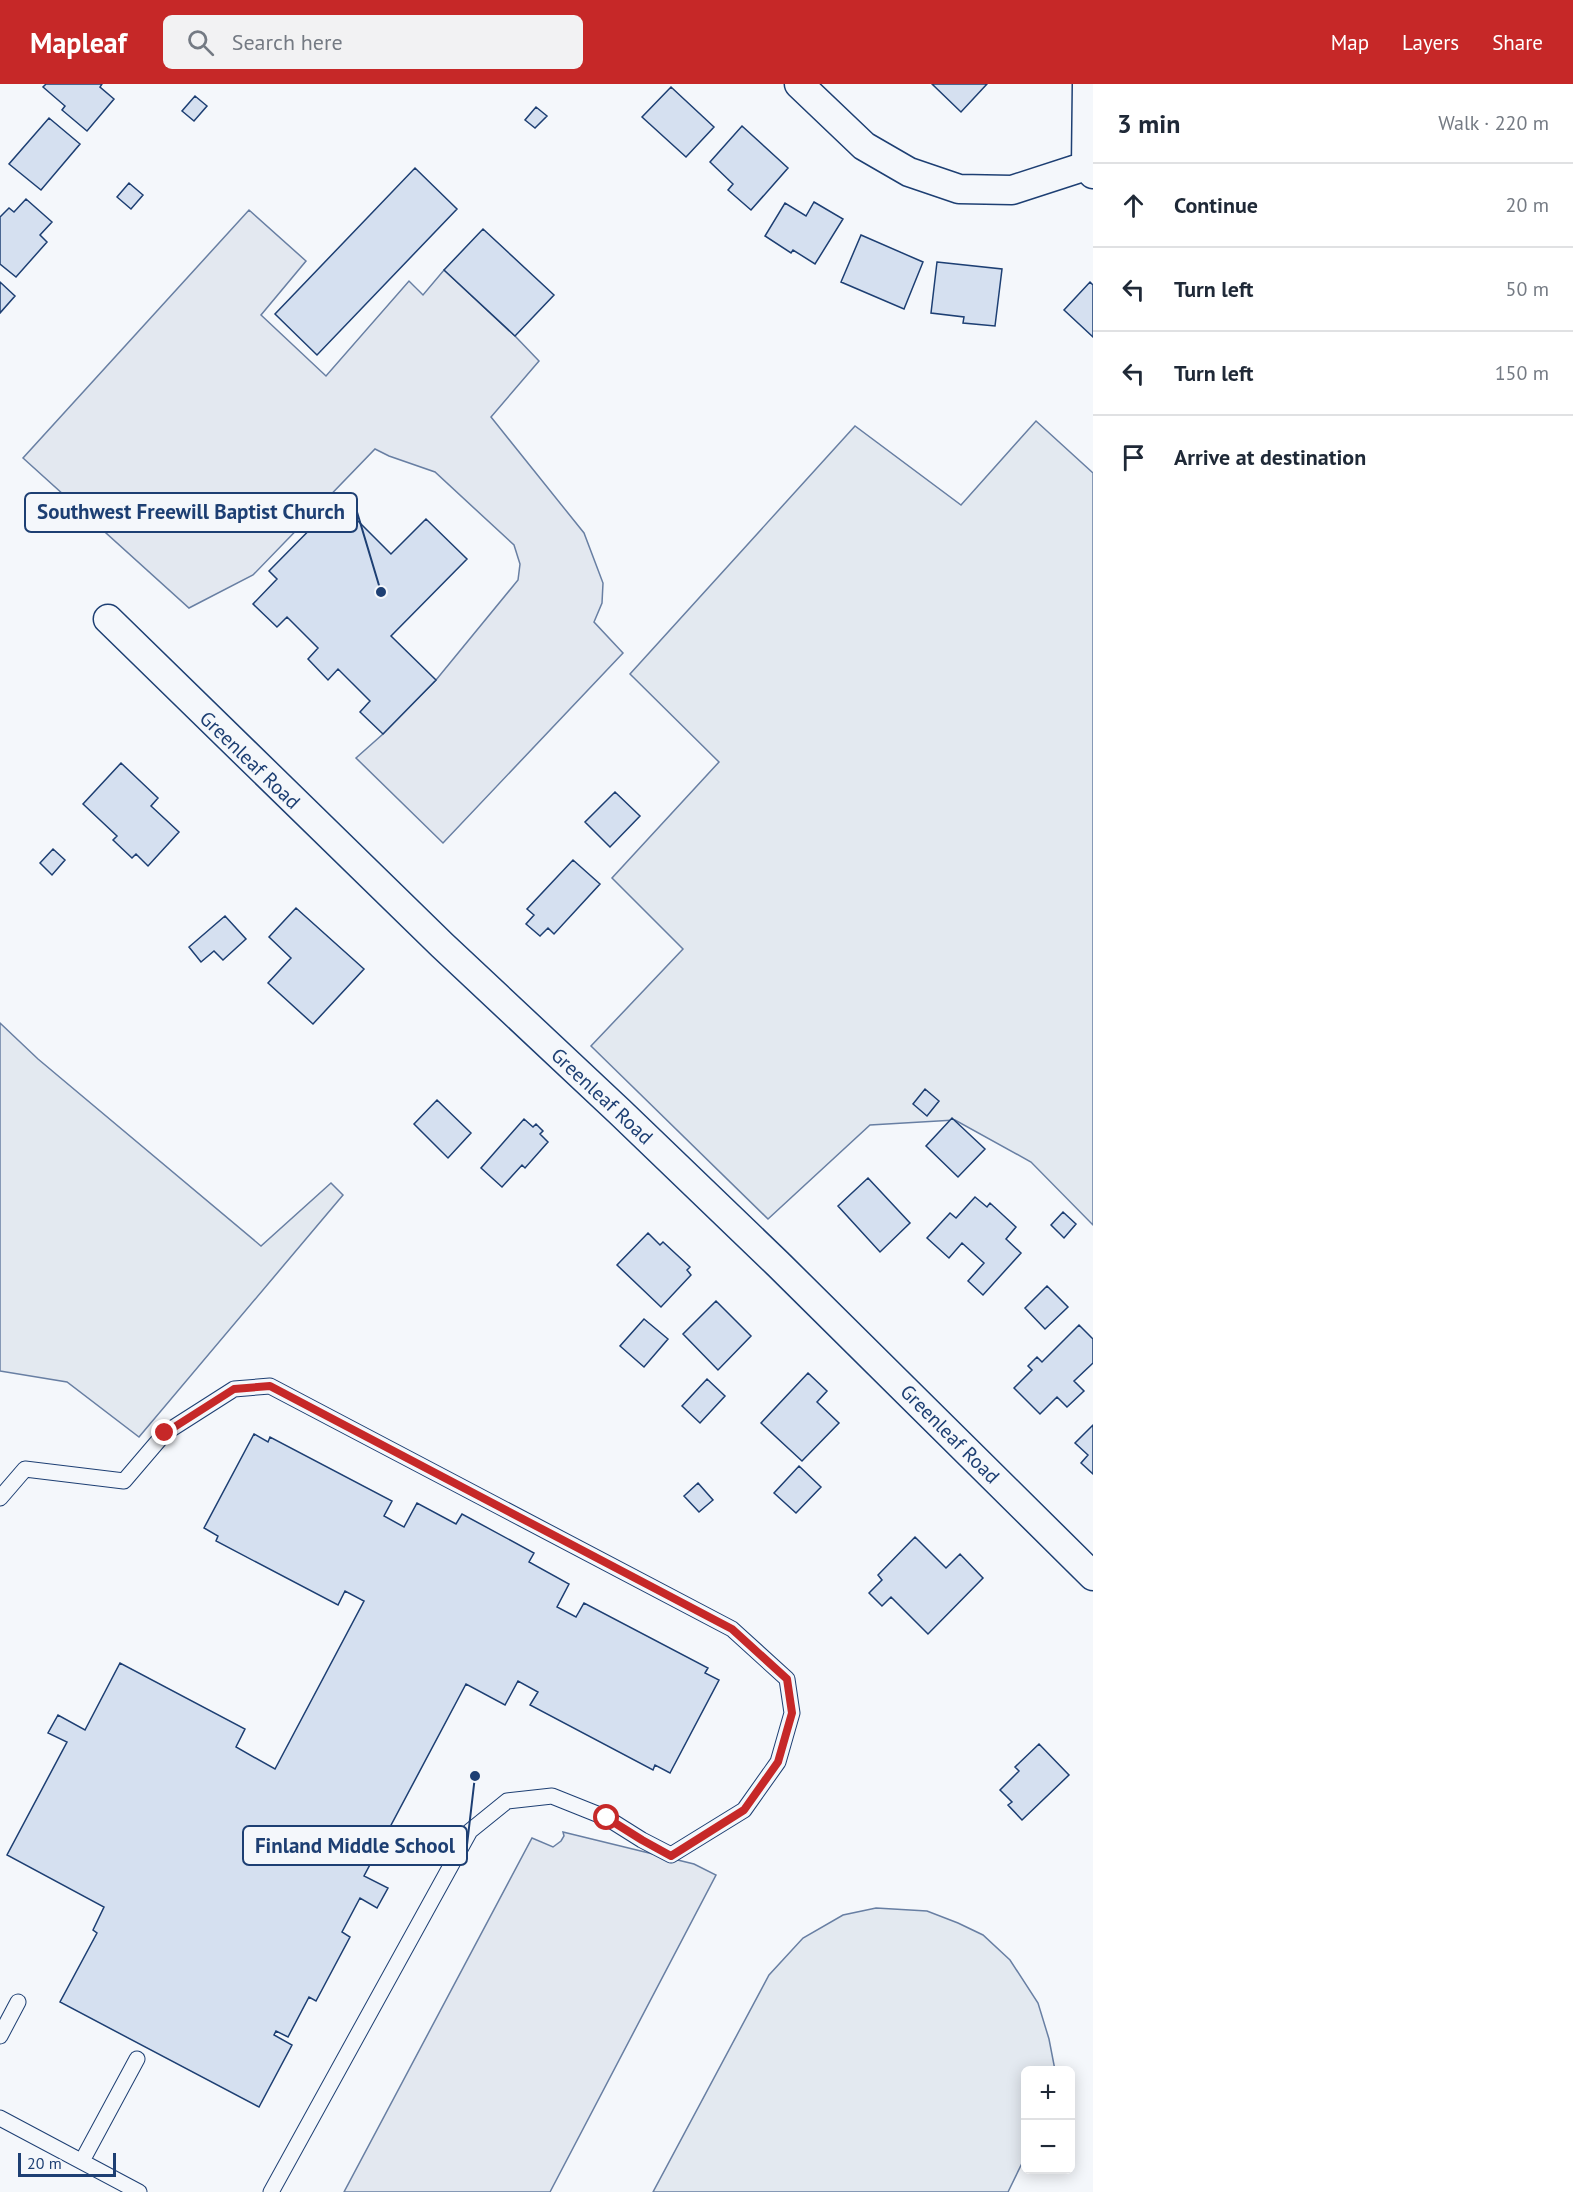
<!DOCTYPE html>
<meta charset="utf-8">
<style>
:root{--surface:#fff;--page:#f2f2f3;--text:#1f2937;--muted:#747a83;--line:#e0e1e3;--accent:#c62828}
body{margin:0;font-family:"PT Sans",sans-serif;background:var(--page);color:var(--text)}
.controls{position:absolute;right:18px;bottom:18px;display:grid;overflow:hidden;border-radius:9px;box-shadow:0 3px 15px #0003}
.controls button{width:54px;height:54px;display:grid;place-items:center;padding:0;border:0;border-bottom:2px solid var(--line);background:var(--surface);color:var(--text);font:30px sans-serif}
.scale{position:absolute;left:18px;bottom:15px;width:98px;box-sizing:border-box;padding-left:6px;border:3px solid #1d3f73;border-top:0;font-size:16px;line-height:21px;white-space:nowrap;color:#1d3f73;-webkit-text-stroke:4px #f4f7fb;paint-order:stroke}
.stop{position:absolute;width:18px;height:18px;margin:-14px;border:4px solid #c62828;border-radius:50%;background:#fff}
.stop.end{background:#c62828;border-color:#fff;box-shadow:0 2px 6px #0008}
.list{margin:0;padding:0;list-style:none}
h2{display:flex;justify-content:space-between;align-items:center;height:78px;margin:0;padding:0 24px;font-size:26px}
h2 small{font-size:20px;font-weight:400;color:var(--muted)}
.list li{display:grid;grid-template-columns:39px 1fr auto;gap:18px;align-items:center;box-sizing:border-box;height:84px;padding:0 24px;border-top:2px solid var(--line)}
.list b{display:block;font-size:22px;white-space:nowrap}
.list em{font-size:20px;font-style:normal;color:var(--muted)}
.icon{flex:none;width:33px;height:33px;fill:none;stroke:currentColor;stroke-width:2;stroke-linecap:round;stroke-linejoin:round}
.map{position:relative;flex:none;width:1093px;height:2108px;overflow:hidden}
header{display:flex;align-items:center;gap:36px;box-sizing:border-box;height:84px;padding:0 30px;background:var(--accent);color:#fff}
header strong{font-size:28px}
nav{display:flex;gap:33px;margin-inline-start:auto;font-size:21px}
.search{width:420px;height:54px;background:var(--page);display:flex;align-items:center;gap:15px;box-sizing:border-box;padding:0 21px;border-radius:9px;color:var(--muted);font-size:22px}
main{display:flex}
aside{flex:1;background:var(--surface)}
.map>svg:first-child{display:block}
</style>
<header>
<strong>Mapleaf</strong>
<div class="search"><svg class="icon" aria-label="search" viewBox="0 0 24 24"><circle cx="10" cy="10" r="6"/><path d="M15 15l6 6"/></svg>Search here</div>
<nav><a>Map</a><a>Layers</a><a>Share</a></nav>
</header>
<main>
<div class="map">
<svg width="1093" height="2108" viewBox="0 0 1093 2108">
<rect width="100%" height="100%" fill="#f4f7fb"/>
<path fill="#e3e9f0" stroke="#687fa3" stroke-width="1.5" d="M 1036,337 L 1093,389 L 1093,1141 L 1031,1078 L 955,1036 L 870,1041 L 768,1135 L 591,962 L 683,865 L 612,794 L 719,678 L 630,590 L 855,342 L 961,421 Z
M 0,939 L 38,975 L 261,1162 L 331,1099 L 343,1111 L 139,1353 L 67,1298 L 0,1287 Z
M 876,1824 L 927,1827 L 958,1839 L 983,1851 L 1010,1876 L 1038,1919 L 1049,1955 L 1055,1986 L 1026,1986 L 1025,2073 L 1008,2108 L 653,2108 L 769,1891 L 803,1854 L 843,1831 Z"/>
<path fill="#e3e8f0" stroke="#687fa3" stroke-width="1.5" d="M 249,126 L 306,177 L 261,231 L 326,292 L 409,197 L 423,211 L 444,186 L 515,252 L 539,277 L 491,333 L 584,449 L 603,499 L 602,519 L 594,538 L 623,569 L 443,759 L 356,674 L 383,650 L 436,596 L 518,496 L 520,480 L 514,461 L 435,388 L 389,372 L 375,365 L 253,491 L 189,524 L 23,374 Z
M 563,1748 L 694,1780 L 716,1791 L 550,2108 L 344,2108 L 532,1754 L 553,1763 L 561,1757 L 564,1752 Z"/>
<path fill="#d5e0f0" stroke="#1d3f73" stroke-width="1.5" d="M 46,0 L 102,0 L 100,3 L 114,15 L 87,47 L 62,26 L 65,22 L 43,3 Z
M 932,0 L 987,0 L 961,28 Z
M 671,3 L 714,43 L 686,73 L 642,33 Z
M 195,12 L 207,22 L 194,37 L 182,27 Z
M 536,23 L 547,32 L 535,44 L 525,36 Z
M 49,34 L 80,60 L 41,106 L 9,80 Z
M 742,42 L 788,84 L 751,126 L 728,106 L 733,100 L 710,78 Z
M 415,84 L 457,125 L 317,271 L 275,230 Z
M 129,99 L 143,111 L 131,125 L 117,113 Z
M 26,115 L 52,138 L 40,151 L 47,158 L 16,193 L 0,180 L 0,133 L 9,124 L 14,128 Z
M 814,118 L 843,135 L 815,180 L 793,166 L 791,169 L 765,152 L 785,119 L 806,132 Z
M 483,145 L 554,211 L 515,252 L 444,186 Z
M 861,151 L 923,178 L 904,225 L 841,198 Z
M 937,178 L 1002,185 L 995,242 L 963,239 L 964,233 L 931,229 Z
M 0,198 L 15,212 L 0,229 Z
M 1090,198 L 1093,201 L 1093,253 L 1064,226 Z
M 338,417 L 391,470 L 426,435 L 467,475 L 391,552 L 436,596 L 383,650 L 360,628 L 370,617 L 338,585 L 328,596 L 308,575 L 318,564 L 287,533 L 277,543 L 253,520 L 277,495 L 269,487 Z
M 121,679 L 158,714 L 151,722 L 179,748 L 148,782 L 136,770 L 132,774 L 113,756 L 117,752 L 83,720 Z
M 615,708 L 640,732 L 610,763 L 585,738 Z
M 53,765 L 65,776 L 52,791 L 40,779 Z
M 573,776 L 600,800 L 554,850 L 548,844 L 540,852 L 526,840 L 534,831 L 527,825 Z
M 296,824 L 364,885 L 313,940 L 268,899 L 291,874 L 269,853 Z
M 225,832 L 246,855 L 223,876 L 214,867 L 201,878 L 189,863 Z
M 925,1005 L 939,1017 L 927,1032 L 913,1020 Z
M 437,1016 L 471,1049 L 448,1074 L 414,1040 Z
M 952,1034 L 985,1065 L 958,1093 L 926,1062 Z
M 524,1035 L 533,1043 L 536,1040 L 543,1047 L 540,1050 L 548,1058 L 525,1084 L 522,1081 L 502,1103 L 481,1084 Z
M 868,1094 L 910,1139 L 880,1168 L 838,1122 Z
M 975,1113 L 987,1123 L 990,1119 L 1016,1143 L 1006,1155 L 1021,1169 L 983,1211 L 968,1197 L 984,1179 L 962,1159 L 949,1174 L 927,1154 L 950,1129 L 956,1134 Z
M 1063,1128 L 1076,1140 L 1064,1154 L 1051,1141 Z
M 648,1149 L 660,1161 L 663,1158 L 690,1183 L 687,1186 L 691,1191 L 661,1223 L 617,1181 Z
M 1047,1202 L 1068,1223 L 1045,1245 L 1025,1224 Z
M 716,1217 L 751,1252 L 718,1286 L 683,1250 Z
M 644,1235 L 668,1255 L 644,1283 L 620,1262 Z
M 1079,1241 L 1093,1255 L 1093,1279 L 1074,1297 L 1084,1307 L 1067,1323 L 1057,1313 L 1040,1330 L 1014,1304 L 1032,1286 L 1028,1282 L 1037,1273 L 1042,1278 Z
M 808,1289 L 827,1307 L 817,1318 L 839,1339 L 802,1377 L 761,1339 Z
M 707,1295 L 725,1312 L 700,1339 L 682,1322 Z
M 1093,1341 L 1093,1390 L 1081,1379 L 1088,1371 L 1075,1359 Z
M 254,1350 L 268,1358 L 270,1353 L 392,1417 L 384,1432 L 404,1443 L 417,1419 L 456,1440 L 462,1430 L 534,1469 L 529,1478 L 569,1500 L 557,1523 L 576,1533 L 584,1519 L 708,1584 L 705,1589 L 719,1596 L 670,1689 L 655,1681 L 653,1686 L 530,1621 L 538,1608 L 518,1597 L 505,1621 L 466,1600 L 364,1792 L 388,1804 L 377,1824 L 360,1814 L 342,1848 L 350,1853 L 316,1917 L 309,1913 L 288,1953 L 276,1947 L 274,1951 L 292,1961 L 259,2023 L 60,1918 L 97,1849 L 93,1846 L 104,1823 L 7,1771 L 67,1658 L 48,1649 L 58,1631 L 85,1646 L 120,1579 L 245,1645 L 236,1663 L 275,1685 L 364,1517 L 345,1507 L 338,1521 L 216,1457 L 218,1452 L 204,1444 Z
M 799,1382 L 821,1403 L 796,1429 L 774,1409 Z
M 698,1399 L 713,1416 L 699,1428 L 684,1412 Z
M 915,1453 L 946,1484 L 960,1470 L 983,1494 L 928,1550 L 891,1513 L 882,1522 L 869,1509 L 882,1496 L 878,1491 Z
M 1039,1660 L 1069,1691 L 1022,1736 L 1008,1721 L 1012,1718 L 1000,1706 L 1019,1687 L 1015,1683 Z"/>
<g fill="none" stroke-linecap="round" stroke-linejoin="round">
<g stroke="#1d3f73" stroke-width="17">
<path id="lane" d="M 0,1414 L 25,1385 L 124,1397 L 165,1349 L 234,1305 L 270,1302 L 732,1545 L 787,1595 L 792,1629 L 778,1678 L 744,1726 L 671,1771 L 642,1756 L 607,1734 L 552,1712 L 507,1717 L 470,1747 L 271,2108
M 0,1952 L 18,1918
M 0,2034 L 139,2108
M 82,2077 L 137,1975"/>
</g>
<g stroke="#1d3f73" stroke-width="31">
<path id="street" d="M 799,0 L 864,62 L 909,88 L 959,105 L 1012,106 L 1086,82
M 1087,0 L 1086,82 L 1093,90
M 108,535 L 442,861 L 620,1028 L 778,1180 L 1093,1492"/>
</g>
<use href="#lane" stroke="#f4f7fb" stroke-width="15"/>
<use href="#street" stroke="#f4f7fb" stroke-width="28"/>
</g>
<g fill="none" stroke-linecap="round" stroke-linejoin="round">
<path stroke="#c62828" stroke-width="8" d="M 165,1349 L 234,1305 L 270,1302 L 732,1545 L 787,1595 L 792,1629 L 778,1678 L 744,1726 L 671,1772 L 642,1756 L 607,1734"/>
</g>
<g text-anchor="middle" stroke-width="4.5" stroke-linejoin="round" paint-order="stroke">
<g font-size="20" fill="#1d3f73" stroke="#f4f7fb">
<text transform="translate(250 676) rotate(44)" y="7">Greenleaf Road</text>
<text transform="translate(602 1012) rotate(43)" y="7">Greenleaf Road</text>
<text transform="translate(950 1350) rotate(45)" y="7">Greenleaf Road</text>
</g>
</g>
<path fill="none" stroke="#1d3f73" stroke-width="2" d="M381 508L357 428M475 1692L467 1761"/>
<g fill="#1d3f73" stroke="#f4f7fb" stroke-width="2">
<circle cx="381" cy="508" r="6"/>
<circle cx="475" cy="1692" r="6"/>
</g>
<g fill="#f4f7fb" stroke="#1d3f73" stroke-width="2">
<rect x="25" y="409" width="332" height="39" rx="6"/>
<rect x="243" y="1742" width="224" height="39" rx="6"/>
</g>
<g font-size="21" text-anchor="middle" font-weight="bold" fill="#1d3f73">
<text x="191" y="435">Southwest Freewill Baptist Church</text>
<text x="355" y="1769">Finland Middle School</text>
</g>
</svg>
<div class="controls">
<button>+</button>
<button>−</button>
</div>
<div class="scale">20 m</div>
<div class="stop" style="left:607px;top:1734px"></div>
<div class="stop end" style="left:165px;top:1349px"></div>
</div>
<aside>
<h2>3 min<small>Walk · 220 m</small></h2>
<ul class="list">
<li><svg class="icon" aria-label="ahead" viewBox="0 0 24 24"><path d="M12 20V5M6 11l6-6 6 6"/></svg><div><b>Continue</b></div><em>20 m</em></li>
<li><svg class="icon" aria-label="left" viewBox="0 0 24 24"><path d="M17 20v-9H6M10 6l-5 5 5 5"/></svg><div><b>Turn left</b></div><em>50 m</em></li>
<li><svg class="icon" aria-label="left" viewBox="0 0 24 24"><path d="M17 20v-9H6M10 6l-5 5 5 5"/></svg><div><b>Turn left</b></div><em>150 m</em></li>
<li><svg class="icon" aria-label="arrive" viewBox="0 0 24 24"><path d="M6 21V4h12l-3 4 3 4H6"/></svg><div><b>Arrive at destination</b></div></li>
</ul>
</aside>
</main>
